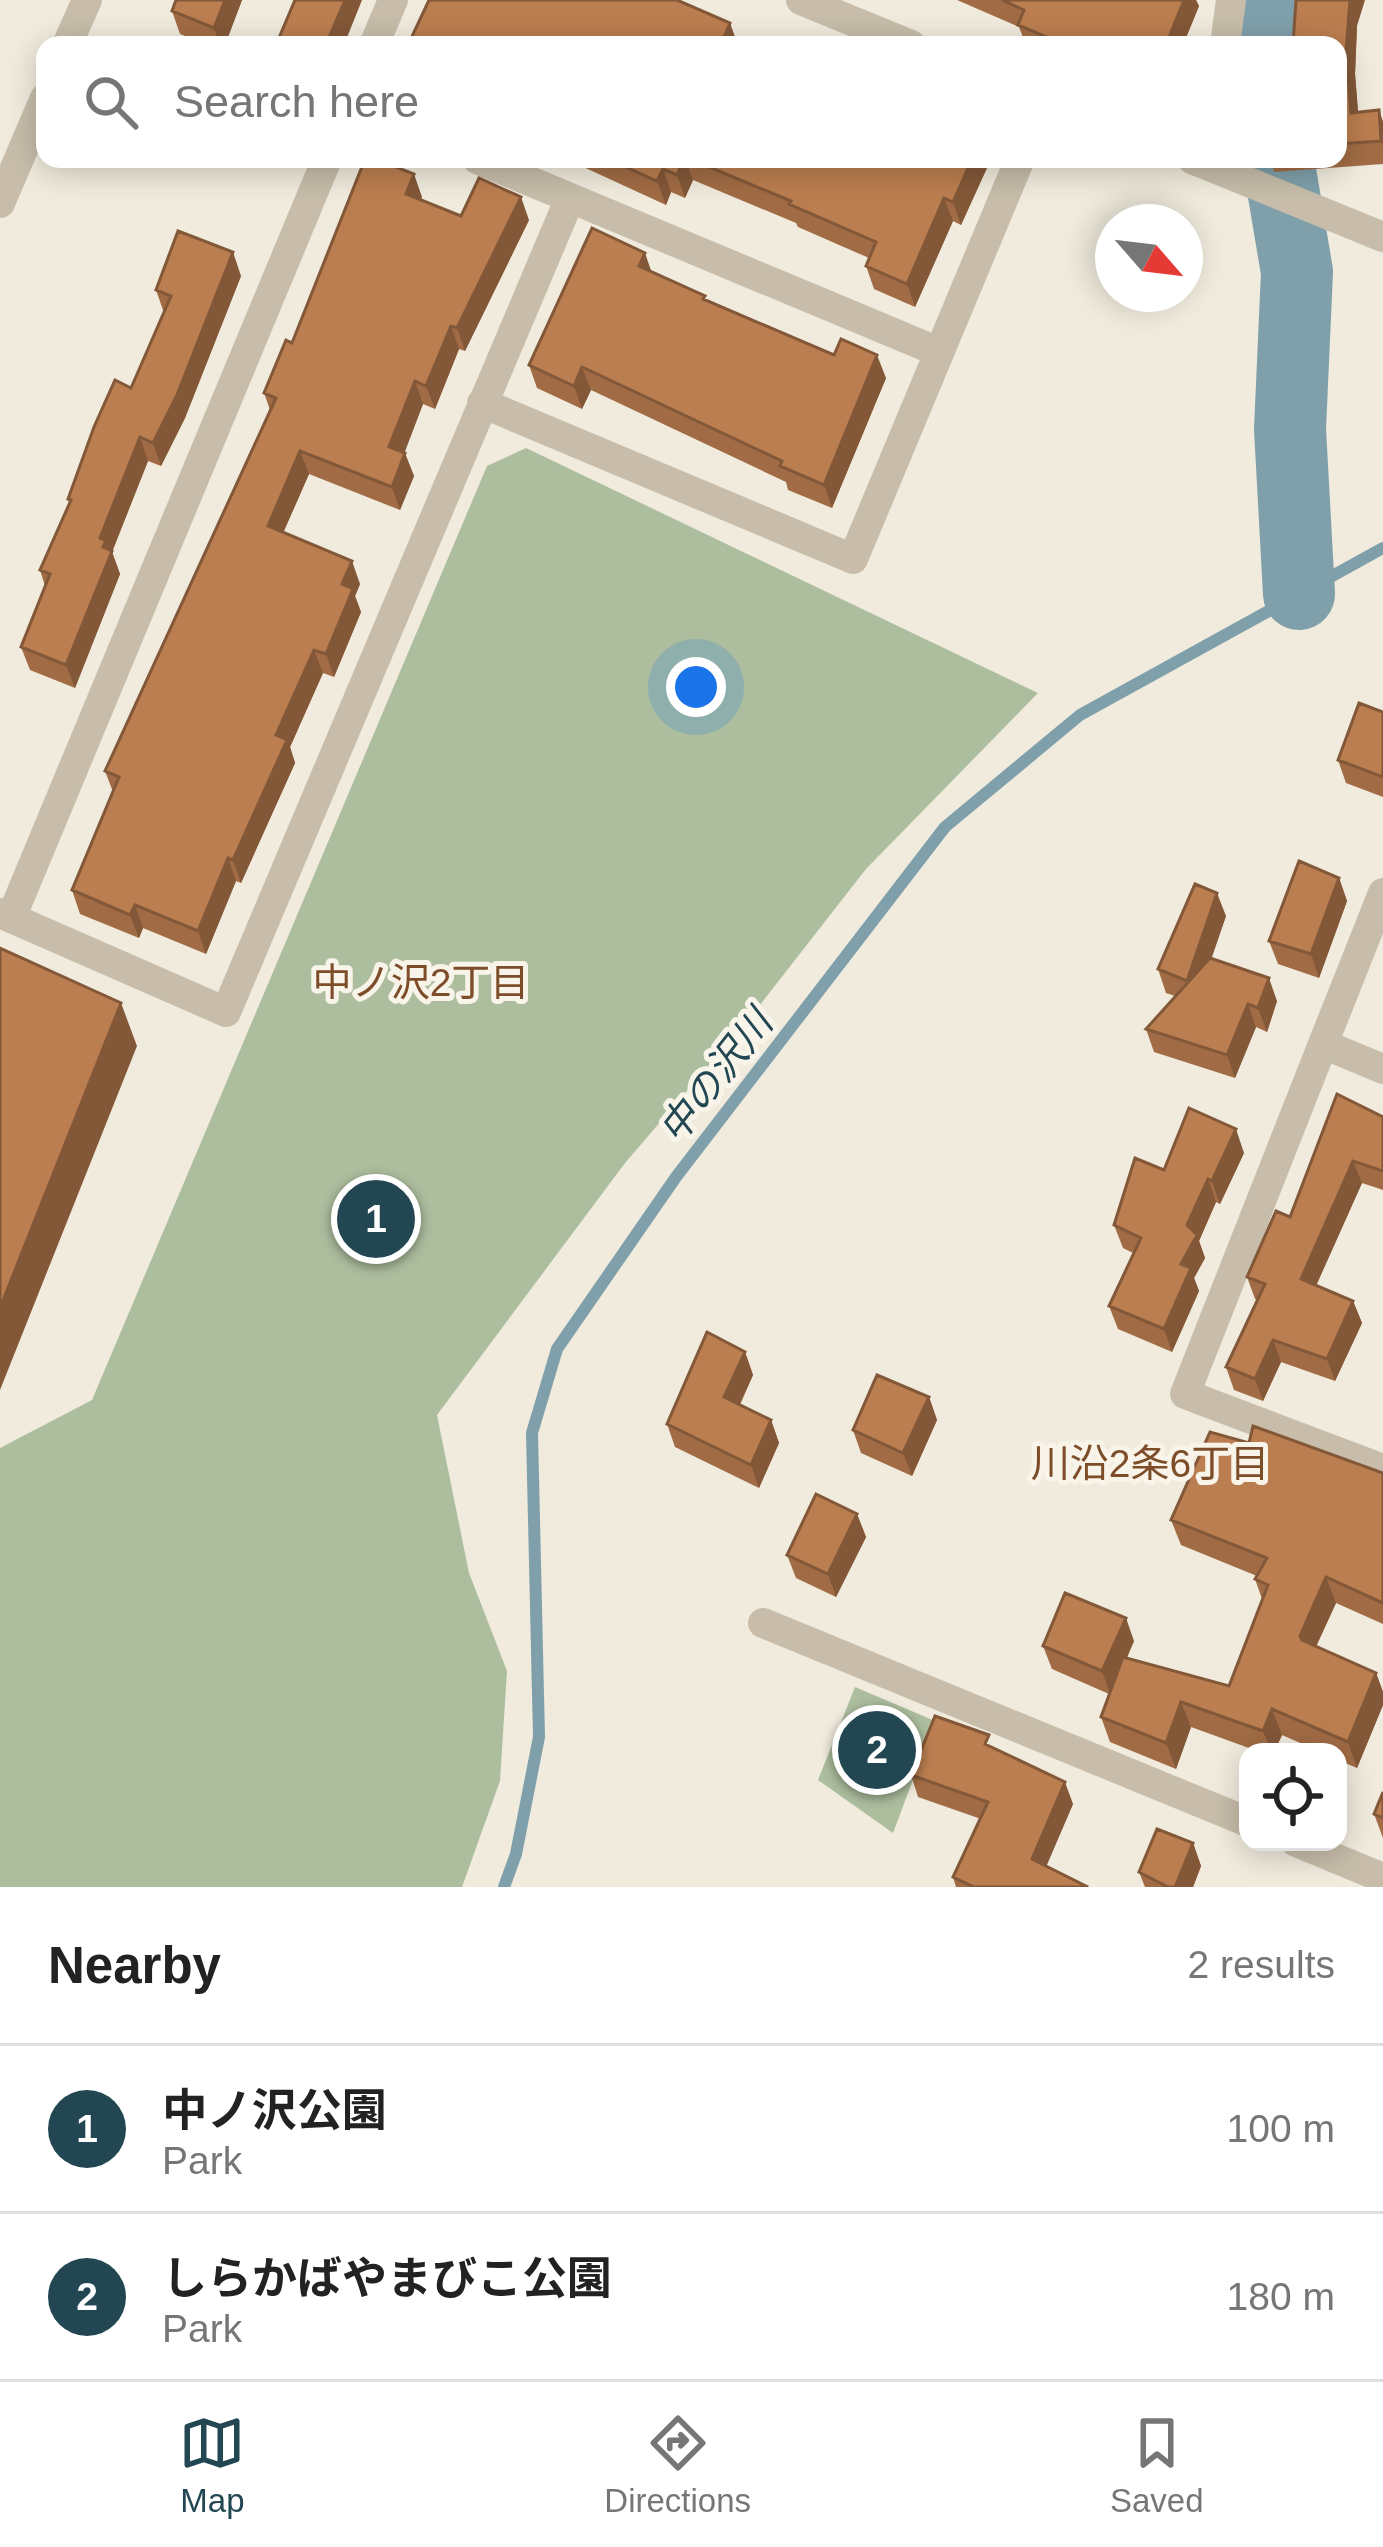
<!DOCTYPE html>
<meta charset="utf-8">
<style>
:root{--surface:#fff;--page:#f2f2f2;--text:#222;--muted:#767676;--line:#e0e0e0;--accent:#224753}
body{margin:0;font-family:Helvetica,"Noto Sans JP",sans-serif;background:var(--page);color:var(--text)}
.controls{position:absolute;right:36px;bottom:36px;display:grid;overflow:hidden;border-radius:24px;box-shadow:0 6px 30px #0003}
.controls button{width:108px;height:108px;display:grid;place-items:center;padding:0;border:0;border-bottom:3px solid var(--line);background:var(--surface);color:var(--text);font:60px sans-serif}
.compass{position:absolute;left:1095px;top:204px;width:108px;height:108px;border-radius:50%;background:var(--surface);box-shadow:0 6px 30px #0003;rotate:118deg}
.you{position:absolute;left:696px;top:687px;width:42px;height:42px;margin:-30px;border:9px solid #fff;border-radius:50%;background:#1a73e8;box-shadow:0 0 0 18px #1a73e833}
.badge{display:grid;place-items:center;width:78px;height:78px;border-radius:50%;background:var(--accent);color:#fff;font-size:39px;font-weight:700}
.pin{position:absolute;translate:-50% -50%;border:6px solid #fff;box-shadow:0 3px 12px #0006}
.list{margin:0;padding:0;list-style:none}
h2{display:flex;justify-content:space-between;align-items:center;height:156px;margin:0;padding:0 48px;font-size:51px}
h2 small{font-size:39px;font-weight:400;color:var(--muted)}
.list li{display:grid;grid-template-columns:78px 1fr auto;gap:36px;align-items:center;box-sizing:border-box;height:168px;padding:0 48px;border-top:3px solid var(--line)}
.list b{display:block;font-size:45px;white-space:nowrap}
.list p{margin:0;font-size:39px;white-space:nowrap;color:var(--muted)}
.list em{font-size:39px;font-style:normal;color:var(--muted)}
.icon{flex:none;width:66px;height:66px;fill:none;stroke:currentColor;stroke-width:2;stroke-linecap:round;stroke-linejoin:round}
.map{position:relative;flex:none;width:1383px;height:1887px;overflow:hidden}
.search{position:absolute;background:var(--surface);box-shadow:0 6px 30px #0003;left:36px;right:36px;top:36px;height:132px;display:flex;align-items:center;gap:30px;box-sizing:border-box;padding:0 42px;border-radius:24px;color:var(--muted);font-size:45px}
.sheet{height:492px;background:var(--surface)}
nav{display:flex;justify-content:space-around;align-items:center;box-sizing:border-box;height:168px;border-top:3px solid var(--line);background:var(--surface);font-size:33px;color:var(--muted)}
nav a{display:grid;justify-items:center;gap:6px}
nav .on{color:var(--accent)}
.map>svg:first-child{display:block}
</style>
<div class="map">
<svg width="1383" height="1887" viewBox="0 0 1383 1887">
<rect width="100%" height="100%" fill="#f0ebdd"/>
<path fill="#adbe9e" d="M 526,448 L 1038,693 L 866,869 L 752,1015 L 625,1163 L 437,1415 L 469,1573 L 507,1671 L 500,1781 L 462,1887 L 0,1887 L 0,1448 L 92,1400 L 487,466 Z
M 855,1687 L 935,1721 L 893,1833 L 818,1780 Z"/>
<g fill="none" stroke-linecap="round" stroke-linejoin="round">
<path stroke="#7fa0ab" stroke-width="12" d="M 504,1887 L 516,1854 L 539,1737 L 532,1433 L 557,1349 L 676,1177 L 945,827 L 1080,715 L 1383,548"/>
<path stroke="#7fa0ab" stroke-width="72" d="M 1268,45 L 1266,25 L 1273,0
M 1278,159 L 1297,272 L 1290,429 L 1299,594"/>
<path stroke="#c7bdaa" stroke-width="30" d="M 801,0 L 911,45
M 67,45 L 87,0
M 374,45 L 393,0
M 1225,45 L 1231,0
M 477,159 L 939,352
M 1192,159 L 1383,237
M 0,203 L 45,98
M 482,403 L 853,559 L 1020,159
M 0,913 L 226,1012 L 570,198
M 11,918 L 327,159
M 1323,1044 L 1383,893
M 1383,1069 L 1323,1044 L 1185,1394 L 1383,1469
M 763,1623 L 1248,1822
M 1296,1842 L 1383,1878"/>
</g>
<path fill="#a16c45" d="M 242,0 L 225,45 L 207,45 L 180,34 L 172,11 Z
M 957,0 L 1196,0 L 1199,6 L 1183,45 L 1026,45 L 1019,27 Z
M 1357,26 L 1355,74 L 1358,112 L 1379,110 L 1383,122 L 1383,164 L 1274,172 L 1270,159 L 1338,159 L 1338,45 Z
M 265,159 L 284,159 L 281,166 Z
M 566,159 L 991,159 L 961,225 L 953,221 L 915,307 L 874,289 L 866,266 L 869,258 L 798,227 L 796,223 L 693,180 L 685,198 L 671,192 L 666,205 Z
M 422,197 L 421,200 L 461,216 L 529,220 L 465,351 L 459,349 L 435,409 L 423,404 L 404,452 L 414,476 L 400,510 L 309,474 L 283,533 L 360,584 L 355,596 L 361,612 L 334,677 L 323,673 L 290,747 L 295,763 L 241,883 L 236,881 L 206,954 L 143,928 L 139,938 L 80,914 L 72,890 L 113,792 L 105,771 L 270,410 L 264,393 L 292,343 Z
M 652,272 L 706,300 L 886,378 L 832,508 L 788,490 L 786,482 L 591,390 L 582,409 L 537,388 L 529,365 Z
M 241,276 L 185,418 L 161,466 L 148,461 L 112,552 L 120,574 L 75,688 L 30,670 L 21,647 L 45,586 L 40,570 L 69,503 L 68,499 L 131,388 L 164,313 L 156,290 Z
M 1383,712 L 1383,797 L 1346,783 L 1338,760 Z
M 1339,878 L 1347,901 L 1319,978 L 1278,964 L 1269,941 Z
M 1226,916 L 1211,958 L 1277,1001 L 1267,1032 L 1256,1027 L 1235,1078 L 1154,1052 L 1146,1029 L 1175,996 L 1166,993 L 1158,969 Z
M 1383,1117 L 1383,1190 L 1362,1183 L 1316,1286 L 1353,1301 L 1362,1323 L 1335,1381 L 1281,1362 L 1263,1401 L 1234,1390 L 1226,1367 L 1257,1300 L 1255,1299 L 1247,1277 L 1290,1217 Z
M 1244,1153 L 1220,1204 L 1216,1202 L 1199,1241 L 1205,1258 L 1194,1278 L 1199,1291 L 1172,1352 L 1118,1329 L 1109,1306 L 1133,1253 L 1123,1248 L 1114,1225 L 1164,1170 Z
M 745,1352 L 753,1375 L 740,1405 L 771,1420 L 779,1443 L 759,1488 L 675,1447 L 667,1424 Z
M 929,1397 L 937,1420 L 912,1476 L 861,1453 L 853,1430 Z
M 1249,1443 L 1383,1473 L 1383,1624 L 1336,1603 L 1316,1647 L 1376,1673 L 1383,1692 L 1383,1705 L 1357,1768 L 1338,1760 L 1338,1752 L 1321,1752 L 1282,1735 L 1274,1752 L 1260,1752 L 1191,1727 L 1176,1769 L 1110,1742 L 1101,1717 L 1109,1694 L 1052,1669 L 1043,1646 L 1134,1641 L 1127,1658 L 1229,1686 L 1262,1599 L 1255,1579 L 1257,1576 L 1181,1545 L 1171,1520 Z
M 857,1514 L 866,1537 L 836,1597 L 796,1578 L 787,1555 Z
M 993,1748 L 1073,1804 L 1046,1866 L 1088,1887 L 956,1887 L 953,1877 L 981,1819 L 918,1797 L 911,1775 Z
M 1383,1792 L 1383,1838 L 1374,1814 Z
M 1193,1843 L 1201,1866 L 1193,1887 L 1145,1887 L 1139,1872 Z"/>
<path fill="#835838" d="M 225,0 L 242,0 L 225,45 L 220,45 L 214,28 Z
M 345,0 L 362,0 L 344,45 L 326,45 Z
M 1184,0 L 1196,0 L 1199,6 L 1183,45 L 1166,45 Z
M 1350,0 L 1365,0 L 1357,26 L 1355,74 L 1360,136 L 1351,113 L 1346,51 Z
M 730,23 L 738,45 L 723,45 L 722,42 Z
M 1379,110 L 1383,122 L 1383,146 L 1381,141 Z
M 684,159 L 685,159 L 693,180 L 685,198 L 677,175 Z
M 972,159 L 991,159 L 961,225 L 953,202 Z
M 663,169 L 671,192 L 666,205 L 657,181 Z
M 414,174 L 422,197 L 414,217 L 406,194 Z
M 521,197 L 529,220 L 465,351 L 457,328 Z
M 944,198 L 953,221 L 915,307 L 907,284 Z
M 233,252 L 241,276 L 185,418 L 161,466 L 153,443 Z
M 645,253 L 653,276 L 639,266 Z
M 451,326 L 459,349 L 435,409 L 426,386 Z
M 877,355 L 886,378 L 832,508 L 824,485 Z
M 582,367 L 591,390 L 582,409 L 574,386 Z
M 415,381 L 423,404 L 398,470 L 389,447 Z
M 140,437 L 148,461 L 112,552 L 120,574 L 75,688 L 66,665 L 100,538 Z
M 300,451 L 309,474 L 276,549 L 268,526 Z
M 405,453 L 414,476 L 400,510 L 392,487 Z
M 352,561 L 360,584 L 355,596 L 361,612 L 334,677 L 326,654 L 342,584 Z
M 314,650 L 323,673 L 290,747 L 295,763 L 241,883 L 233,860 L 276,735 Z
M 228,858 L 236,881 L 206,954 L 198,931 Z
M 1339,878 L 1347,901 L 1319,978 L 1311,954 Z
M 1217,893 L 1226,916 L 1196,1004 L 1187,981 Z
M 135,905 L 143,928 L 139,938 L 130,915 Z
M 1269,978 L 1277,1001 L 1267,1032 L 1258,1008 Z
M 121,1003 L 137,1046 L 0,1390 L 0,1308 Z
M 1248,1004 L 1256,1027 L 1235,1078 L 1227,1055 Z
M 1236,1129 L 1244,1153 L 1220,1204 L 1212,1181 Z
M 1353,1161 L 1362,1183 L 1309,1301 L 1301,1279 Z
M 1208,1179 L 1216,1202 L 1199,1241 L 1205,1258 L 1194,1278 L 1199,1291 L 1172,1352 L 1164,1329 L 1187,1225 Z
M 1353,1301 L 1362,1323 L 1335,1381 L 1327,1359 Z
M 1273,1340 L 1281,1362 L 1263,1401 L 1255,1379 Z
M 745,1352 L 753,1375 L 732,1420 L 724,1397 Z
M 929,1397 L 937,1420 L 912,1476 L 903,1453 Z
M 771,1420 L 779,1443 L 759,1488 L 751,1465 Z
M 857,1514 L 866,1537 L 836,1597 L 828,1574 Z
M 1326,1577 L 1336,1603 L 1309,1661 L 1300,1636 Z
M 1126,1618 L 1134,1641 L 1110,1694 L 1102,1671 Z
M 1376,1673 L 1383,1692 L 1383,1705 L 1357,1768 L 1348,1742 Z
M 1181,1702 L 1191,1727 L 1176,1769 L 1166,1743 Z
M 1272,1709 L 1282,1735 L 1274,1752 L 1271,1752 L 1263,1731 Z
M 1065,1782 L 1073,1804 L 1040,1881 L 1032,1859 Z
M 1193,1843 L 1201,1866 L 1193,1887 L 1175,1887 Z"/>
<path fill="#bb7e50" stroke="#835838" stroke-width="3" d="M 176,0 L 225,0 L 214,28 L 172,11 Z
M 295,0 L 345,0 L 326,45 L 276,45 Z
M 429,0 L 677,0 L 730,23 L 722,42 L 730,45 L 408,45 Z
M 1002,0 L 1184,0 L 1166,45 L 1065,45 L 1018,25 L 1024,10 Z
M 1296,0 L 1350,0 L 1346,51 L 1351,113 L 1379,110 L 1381,141 L 1338,144 L 1338,45 L 1293,45 Z
M 365,159 L 376,159 L 414,174 L 406,194 L 461,216 L 479,178 L 521,197 L 457,328 L 451,326 L 426,386 L 415,381 L 389,447 L 405,453 L 392,487 L 300,451 L 268,526 L 352,561 L 342,584 L 353,589 L 326,654 L 314,650 L 276,735 L 287,740 L 233,860 L 228,858 L 198,931 L 135,905 L 130,915 L 72,890 L 119,777 L 105,771 L 276,398 L 264,393 L 286,340 L 292,343 Z
M 608,159 L 684,159 L 677,175 L 663,169 L 657,181 Z
M 690,159 L 972,159 L 953,202 L 944,198 L 907,284 L 866,266 L 876,242 L 789,204 L 791,201 Z
M 592,228 L 645,253 L 639,266 L 705,296 L 703,299 L 834,355 L 841,339 L 877,355 L 824,485 L 780,466 L 782,461 L 582,367 L 574,386 L 529,365 Z
M 178,231 L 233,252 L 177,395 L 153,443 L 140,437 L 100,538 L 106,541 L 103,547 L 112,551 L 66,665 L 21,647 L 50,574 L 40,570 L 71,500 L 68,499 L 94,427 L 115,380 L 131,388 L 171,296 L 156,290 Z
M 1359,703 L 1383,712 L 1383,777 L 1338,760 Z
M 1299,861 L 1339,878 L 1311,954 L 1269,941 Z
M 1195,884 L 1217,893 L 1187,981 L 1158,969 Z
M 0,948 L 121,1003 L 0,1308 Z
M 1210,958 L 1269,978 L 1258,1008 L 1248,1004 L 1227,1055 L 1146,1029 Z
M 1337,1094 L 1383,1117 L 1383,1171 L 1353,1161 L 1301,1279 L 1353,1301 L 1327,1359 L 1273,1340 L 1255,1379 L 1226,1367 L 1265,1284 L 1247,1277 L 1276,1211 L 1290,1217 Z
M 1189,1108 L 1236,1129 L 1212,1181 L 1208,1179 L 1187,1225 L 1197,1235 L 1181,1264 L 1191,1268 L 1164,1329 L 1109,1306 L 1141,1238 L 1114,1225 L 1135,1158 L 1164,1170 Z
M 707,1332 L 745,1352 L 724,1397 L 771,1420 L 751,1465 L 667,1424 Z
M 877,1375 L 929,1397 L 903,1453 L 853,1430 Z
M 1253,1426 L 1383,1473 L 1383,1603 L 1326,1577 L 1300,1636 L 1302,1640 L 1376,1673 L 1348,1742 L 1272,1709 L 1263,1731 L 1181,1702 L 1166,1743 L 1101,1717 L 1123,1657 L 1229,1686 L 1268,1585 L 1255,1579 L 1267,1558 L 1171,1520 L 1210,1432 L 1249,1443 Z
M 816,1494 L 857,1514 L 828,1574 L 787,1555 Z
M 1065,1593 L 1126,1618 L 1102,1671 L 1043,1646 Z
M 935,1716 L 989,1735 L 985,1744 L 1065,1782 L 1032,1859 L 1088,1887 L 974,1887 L 953,1877 L 988,1802 L 911,1775 Z
M 1383,1792 L 1383,1818 L 1374,1814 Z
M 1157,1829 L 1193,1843 L 1175,1887 L 1168,1887 L 1139,1872 Z"/>
<g text-anchor="middle" stroke-width="10" stroke-linejoin="round" paint-order="stroke">
<g font-size="39" fill="#7d4d29" stroke="#f8f4e9">
<text x="421" y="996">中ノ沢2丁目</text>
<text x="1150" y="1477">川沿2条6丁目</text>
</g>
<g font-size="39" font-style="italic" fill="#224753" stroke="#f8f4e9">
<text transform="translate(715 1076) rotate(-52)" y="14">中の沢川</text>
</g>
</g>
</svg>
<div class="controls">
<button><svg class="icon" aria-label="locate" viewBox="0 0 24 24"><circle cx="12" cy="12" r="6"/><path d="M12 2v4M12 18v4M2 12h4M18 12h4"/></svg></button>
</div>
<svg class="compass" viewBox="-18 -18 36 36"><path d="M0-13l5 13h-10z" fill="#e53935"/><path d="M0 13l5-13h-10z" fill="#767676"/></svg>
<div class="you"></div>
<div class="pin badge" style="left:376px;top:1219px">1</div>
<div class="pin badge" style="left:877px;top:1750px">2</div>
<div class="search"><svg class="icon" aria-label="search" viewBox="0 0 24 24"><circle cx="10" cy="10" r="6"/><path d="M15 15l6 6"/></svg>Search here</div>
</div>
<section class="sheet">
<h2>Nearby<small>2 results</small></h2>
<ul class="list">
<li><span class="badge">1</span><div><b>中ノ沢公園</b><p>Park</p></div><em>100 m</em></li>
<li><span class="badge">2</span><div><b>しらかばやまびこ公園</b><p>Park</p></div><em>180 m</em></li>
</ul>
</section>
<nav>
<a class="on"><svg class="icon" aria-label="map" viewBox="0 0 24 24"><path d="M3 6l6-2 6 2 6-2v14l-6 2-6-2-6 2zM9 4v14M15 6v14"/></svg>Map</a>
<a><svg class="icon" aria-label="directions" viewBox="0 0 24 24"><path d="M12 3l9 9-9 9-9-9zM9 14v-3h6M13 9l2 2-2 2"/></svg>Directions</a>
<a><svg class="icon" aria-label="saved" viewBox="0 0 24 24"><path d="M7 4h10v16l-5-4-5 4z"/></svg>Saved</a>
</nav>
